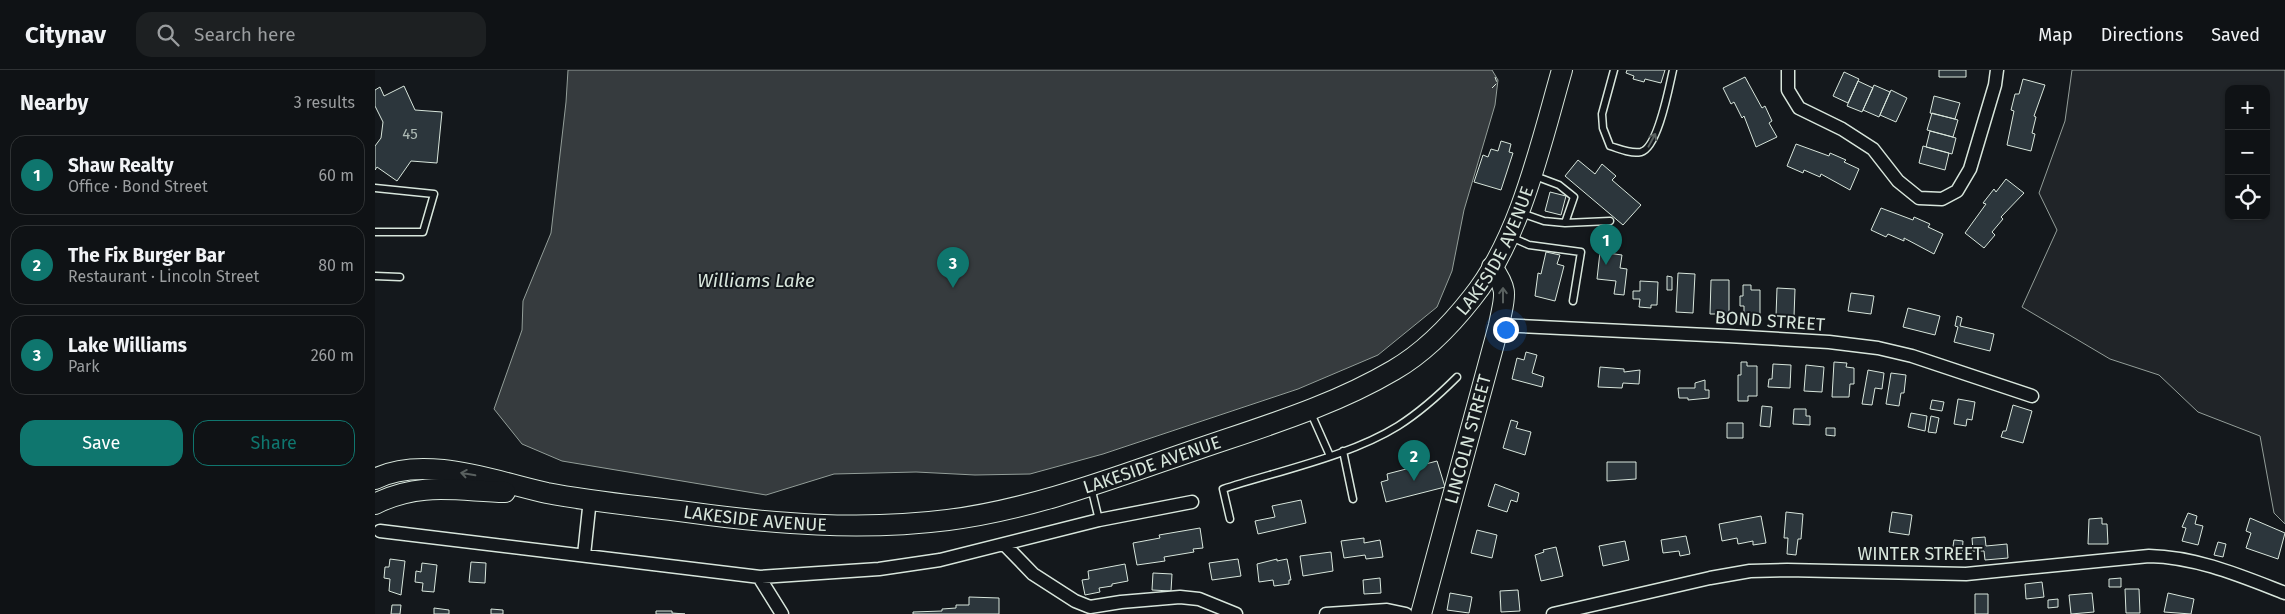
<!DOCTYPE html>
<meta charset="utf-8">
<style>
:root{--surface:#0f1215;--page:#1d2022;--text:#f1f3f6;--muted:#9b9ea0;--line:#2f3234;--accent:#0f766e}
body{margin:0;font-family:"Fira Sans",sans-serif;background:var(--page);color:var(--text)}
.controls{position:absolute;right:15px;top:15px;display:grid;overflow:hidden;border-radius:10px;box-shadow:0 1px 4px #0004}
.controls button{width:45px;height:45px;display:grid;place-items:center;padding:0;border:0;border-bottom:1px solid var(--line);background:var(--surface);color:var(--text);font:25px sans-serif}
.you{position:absolute;left:1130px;top:259px;width:18px;height:18px;margin:-12px;border:4px solid #fff;border-radius:50%;background:#1a73e8;box-shadow:0 0 0 8px #1a73e833}
.badge{display:grid;place-items:center;width:32px;height:32px;border-radius:50%;background:var(--accent);color:#fff;font-size:16px;font-weight:700}
.pin{position:absolute;translate:-50% -41px;filter:drop-shadow(0 1px 2px #0008)}
.pin::after{content:'';position:absolute;top:26px;width:18px;height:15px;background:inherit;clip-path:polygon(0 0,100% 0,50% 100%)}
.list{margin:0;padding:0;list-style:none}
h2{display:flex;justify-content:space-between;align-items:center;height:65px;margin:0;padding:0 20px;font-size:21px}
h2 small{font-size:16px;font-weight:400;color:var(--muted)}
.list li{display:grid;grid-template-columns:32px 1fr auto;gap:15px;align-items:center;box-sizing:border-box;height:80px;margin:0 10px 10px;padding:0 10px;border:1px solid var(--line);border-radius:15px}
.list b{display:block;font-size:19px;white-space:nowrap}
.list p{margin:0;font-size:16px;white-space:nowrap;color:var(--muted)}
.list em{font-size:16px;font-style:normal;color:var(--muted)}
.actions{display:flex;gap:10px;padding:15px 20px}
.actions a{flex:1;padding:11px 0;border:1px solid var(--accent);border-radius:15px;text-align:center;font-size:18px;color:var(--accent)}
.actions .main{background:var(--accent);color:#fff}
.icon{flex:none;width:28px;height:28px;fill:none;stroke:currentColor;stroke-width:2;stroke-linecap:round;stroke-linejoin:round}
.map{position:relative;flex:none;width:1910px;height:544px;overflow:hidden}
header{display:flex;align-items:center;gap:30px;box-sizing:border-box;height:70px;padding:0 25px;background:var(--surface);border-bottom:1px solid var(--line)}
header strong{font-size:24px}
nav{display:flex;gap:28px;margin-inline-start:auto;font-size:18px}
.search{width:350px;height:45px;background:var(--page);display:flex;align-items:center;gap:12px;box-sizing:border-box;padding:0 18px;border-radius:15px;color:var(--muted);font-size:19px}
main{display:flex}
aside{flex:1;background:var(--surface)}
.map>svg:first-child{display:block}
</style>
<header>
<strong>Citynav</strong>
<div class="search"><svg class="icon" aria-label="search" viewBox="0 0 24 24"><circle cx="10" cy="10" r="6"/><path d="M15 15l6 6"/></svg>Search here</div>
<nav><a>Map</a><a>Directions</a><a>Saved</a></nav>
</header>
<main>
<aside>
<h2>Nearby<small>3 results</small></h2>
<ul class="list">
<li><span class="badge">1</span><div><b>Shaw Realty</b><p>Office · Bond Street</p></div><em>60 m</em></li>
<li><span class="badge">2</span><div><b>The Fix Burger Bar</b><p>Restaurant · Lincoln Street</p></div><em>80 m</em></li>
<li><span class="badge">3</span><div><b>Lake Williams</b><p>Park</p></div><em>260 m</em></li>
</ul>
<div class="actions"><a class="main">Save</a><a>Share</a></div>
</aside>
<div class="map">
<svg width="1910" height="544" viewBox="0 0 1910 544">
<rect width="100%" height="100%" fill="#14181c"/>
<path fill="#202428" stroke="#939e99" fill-rule="evenodd" d="M 1697,0 L 1910,0 L 1910,454 L 1899,443 L 1885,366 L 1823,342 L 1784,305 L 1735,289 L 1647,237 L 1682,160 L 1664,123 L 1690,51 ZM 1854,19 L 1891,19 L 1891,146 L 1854,146 Z"/>
<path fill="#363b3e" stroke="#939e99" d="M 193,0 L 1117,0 L 1123,10 L 1120,35 L 1089,140 L 1077,201 L 1062,237 L 1003,285 L 923,319 L 728,384 L 655,404 L 600,405 L 541,402 L 459,404 L 391,425 L 187,391 L 147,374 L 119,339 L 147,260 L 148,231 L 176,163 L 191,32 Z"/>
<path fill="#2c363c" stroke="#d8e6dc" d="M 1252,0 L 1290,0 L 1286,13 L 1270,9 L 1269,12 L 1258,9 L 1259,6 L 1251,3 Z
M 1564,0 L 1591,0 L 1591,7 L 1564,7 Z
M 1469,2 L 1484,9 L 1473,33 L 1458,26 Z
M 1370,7 L 1387,38 L 1390,36 L 1397,51 L 1394,53 L 1402,67 L 1381,77 L 1369,46 L 1367,48 L 1359,32 L 1356,34 L 1348,18 Z
M 1648,9 L 1670,15 L 1659,46 L 1661,47 L 1657,63 L 1660,64 L 1656,81 L 1632,75 L 1639,41 L 1636,40 L 1640,24 L 1644,24 Z
M 1483,11 L 1498,18 L 1487,42 L 1472,36 Z
M 1499,15 L 1515,22 L 1504,47 L 1488,40 Z
M 29,16 L 40,40 L 67,42 L 62,93 L 36,91 L 22,111 L 2,97 L 0,100 L 0,76 L 6,68 L 8,52 L 0,36 L 0,20 L 5,17 L 9,26 Z
M 1516,20 L 1532,28 L 1521,52 L 1505,45 Z
M 1559,26 L 1585,33 L 1580,49 L 1555,43 Z
M 1557,43 L 1583,50 L 1578,67 L 1552,60 Z
M 1555,61 L 1581,68 L 1577,84 L 1551,77 Z
M 1126,71 L 1136,74 L 1134,82 L 1138,83 L 1126,120 L 1099,112 L 1108,85 L 1113,87 L 1116,79 L 1123,81 Z
M 1421,74 L 1454,86 L 1455,83 L 1471,90 L 1469,92 L 1484,99 L 1475,120 L 1446,104 L 1445,107 L 1429,100 L 1428,103 L 1412,96 Z
M 1548,76 L 1574,83 L 1570,100 L 1544,93 Z
M 1203,90 L 1220,104 L 1227,94 L 1241,106 L 1237,110 L 1266,135 L 1248,155 L 1190,106 Z
M 1631,109 L 1649,123 L 1626,147 L 1628,149 L 1617,162 L 1620,165 L 1609,178 L 1590,163 L 1611,134 L 1608,133 L 1619,119 L 1621,122 Z
M 1175,122 L 1191,126 L 1186,145 L 1170,141 Z
M 1506,138 L 1538,150 L 1539,147 L 1555,154 L 1553,157 L 1568,164 L 1559,184 L 1529,168 L 1529,171 L 1513,164 L 1511,167 L 1496,160 Z
M 1171,182 L 1185,185 L 1182,194 L 1189,196 L 1180,231 L 1160,226 L 1163,203 L 1166,204 Z
M 1225,182 L 1247,185 L 1245,198 L 1252,199 L 1249,225 L 1239,224 L 1241,211 L 1222,209 Z
M 1303,203 L 1320,204 L 1318,243 L 1301,242 Z
M 1292,206 L 1297,207 L 1297,220 L 1292,220 Z
M 1336,210 L 1354,210 L 1354,244 L 1335,244 Z
M 1265,211 L 1283,212 L 1282,235 L 1276,235 L 1276,238 L 1264,237 L 1265,229 L 1258,229 L 1258,221 L 1265,221 Z
M 1368,215 L 1376,215 L 1376,220 L 1385,220 L 1385,245 L 1369,245 L 1369,236 L 1365,236 L 1365,226 L 1368,226 Z
M 1402,218 L 1420,219 L 1419,247 L 1401,246 Z
M 1476,223 L 1499,226 L 1496,244 L 1473,241 Z
M 1533,238 L 1565,246 L 1560,265 L 1528,257 Z
M 1582,246 L 1587,248 L 1585,256 L 1619,264 L 1615,281 L 1579,272 L 1583,257 L 1580,256 Z
M 1151,282 L 1162,285 L 1157,303 L 1169,307 L 1167,317 L 1137,309 L 1142,288 L 1149,290 Z
M 1366,292 L 1372,292 L 1372,296 L 1382,296 L 1382,326 L 1373,326 L 1373,331 L 1363,331 L 1363,305 L 1366,305 Z
M 1459,292 L 1472,293 L 1471,297 L 1479,298 L 1479,314 L 1475,314 L 1474,327 L 1457,327 Z
M 1398,294 L 1416,295 L 1415,318 L 1393,317 L 1394,309 L 1397,309 Z
M 1431,295 L 1449,297 L 1447,322 L 1429,321 Z
M 1225,297 L 1249,299 L 1249,302 L 1265,300 L 1264,314 L 1248,313 L 1247,318 L 1223,317 Z
M 1493,300 L 1509,303 L 1507,319 L 1500,318 L 1497,335 L 1487,334 Z
M 1516,303 L 1531,305 L 1529,323 L 1526,323 L 1524,336 L 1511,334 Z
M 1330,310 L 1330,320 L 1334,320 L 1334,328 L 1313,330 L 1313,328 L 1304,328 L 1303,318 L 1320,318 L 1320,313 Z
M 1583,329 L 1600,332 L 1597,350 L 1592,349 L 1591,356 L 1579,354 Z
M 1557,330 L 1569,332 L 1567,341 L 1555,339 Z
M 1638,335 L 1657,341 L 1648,373 L 1626,367 L 1628,361 L 1631,361 Z
M 1387,336 L 1397,337 L 1395,357 L 1385,356 Z
M 1419,339 L 1431,339 L 1431,346 L 1435,346 L 1435,355 L 1418,354 Z
M 1536,343 L 1552,346 L 1550,361 L 1533,357 Z
M 1556,346 L 1564,348 L 1561,363 L 1553,362 Z
M 1136,350 L 1143,352 L 1141,358 L 1156,362 L 1150,385 L 1128,378 Z
M 1352,353 L 1368,353 L 1368,368 L 1352,368 Z
M 1451,358 L 1460,358 L 1460,366 L 1451,365 Z
M 1062,391 L 1070,417 L 1011,432 L 1006,412 L 1013,410 L 1012,404 Z
M 1232,392 L 1261,392 L 1261,409 L 1232,411 Z
M 1120,414 L 1144,423 L 1142,432 L 1136,430 L 1132,442 L 1113,436 Z
M 926,430 L 931,453 L 883,464 L 880,451 L 900,447 L 897,436 Z
M 1411,442 L 1428,444 L 1426,469 L 1423,469 L 1421,485 L 1412,484 L 1413,468 L 1409,468 Z
M 1517,442 L 1537,445 L 1534,465 L 1514,462 Z
M 1813,443 L 1822,446 L 1820,454 L 1828,456 L 1823,475 L 1807,471 L 1811,458 L 1807,457 Z
M 1386,446 L 1391,473 L 1378,475 L 1378,471 L 1363,474 L 1362,468 L 1347,471 L 1344,454 Z
M 1727,448 L 1727,454 L 1732,454 L 1733,474 L 1713,474 L 1714,449 Z
M 1875,448 L 1910,463 L 1903,489 L 1871,478 L 1876,463 L 1871,461 Z
M 825,458 L 828,478 L 818,479 L 819,482 L 789,487 L 790,491 L 762,495 L 758,473 L 785,468 L 784,465 Z
M 1102,460 L 1122,465 L 1117,488 L 1096,483 Z
M 1311,466 L 1315,484 L 1305,486 L 1304,481 L 1288,483 L 1286,470 Z
M 1610,467 L 1611,476 L 1632,474 L 1633,488 L 1610,490 L 1609,481 L 1598,481 L 1597,468 Z
M 989,468 L 989,473 L 1005,470 L 1008,487 L 991,489 L 990,485 L 969,488 L 966,471 Z
M 1579,470 L 1588,471 L 1587,484 L 1577,483 Z
M 1250,471 L 1254,490 L 1228,496 L 1224,476 Z
M 1843,472 L 1851,474 L 1848,487 L 1839,485 Z
M 1181,477 L 1188,506 L 1166,511 L 1160,485 L 1169,482 L 1168,480 Z
M 956,482 L 958,501 L 928,506 L 925,486 Z
M 15,489 L 30,491 L 26,525 L 14,521 L 15,509 L 9,508 L 10,497 L 14,497 Z
M 863,489 L 866,506 L 837,510 L 834,493 Z
M 902,489 L 902,491 L 912,489 L 916,510 L 914,510 L 914,514 L 899,516 L 898,510 L 884,512 L 882,494 Z
M 96,492 L 111,493 L 110,513 L 94,512 Z
M 47,493 L 62,495 L 59,522 L 47,521 L 48,513 L 40,512 L 41,501 L 46,502 Z
M 750,494 L 753,511 L 737,514 L 737,516 L 724,518 L 725,522 L 710,525 L 707,510 L 714,509 L 713,501 Z
M 778,503 L 797,504 L 796,521 L 777,520 Z
M 1005,508 L 1006,523 L 989,524 L 988,510 Z
M 1746,508 L 1746,517 L 1734,517 L 1734,509 Z
M 1667,512 L 1669,527 L 1651,529 L 1650,514 Z
M 1750,519 L 1764,519 L 1765,543 L 1751,543 Z
M 1143,520 L 1145,541 L 1126,542 L 1125,521 Z
M 1075,523 L 1097,527 L 1094,543 L 1072,540 Z
M 1717,523 L 1719,542 L 1696,544 L 1694,525 Z
M 1793,523 L 1819,529 L 1816,544 L 1789,542 Z
M 1600,524 L 1613,524 L 1613,544 L 1600,544 Z
M 594,527 L 624,528 L 624,544 L 538,544 L 538,542 L 567,541 L 567,539 L 581,538 L 581,535 L 594,535 Z
M 1683,529 L 1683,537 L 1673,538 L 1673,530 Z
M 17,535 L 26,535 L 25,544 L 16,544 Z
M 59,538 L 74,540 L 74,544 L 59,544 Z
M 116,539 L 128,540 L 128,544 L 116,544 Z
M 281,541 L 297,541 L 297,543 L 310,544 L 281,544 Z"/>
<g fill="none" stroke-linecap="round" stroke-linejoin="round">
<g stroke="#d8e6dc" stroke-width="9">
<path id="service" d="M 1239,0 L 1227,44 L 1228,58 L 1235,76 C 1245,79 1255,84 1266,82 C 1283,78 1294,17 1298,0
M 0,118 L 59,124 L 48,162 L 0,162
M 1146,143 L 1169,151 L 1190,153 L 1199,127 L 1184,115 L 1160,106
M 1190,153 L 1235,151
M 1136,167 L 1154,175 L 1206,182 L 1198,231
M 0,206 L 25,207
M 935,341 L 955,386
M 968,381 L 978,429
M 716,417 L 724,450
M 855,449 L 848,419 C 903,401 975,386 1023,356 C 1045,342 1064,325 1082,307"/>
</g>
<g stroke="#d8e6dc" stroke-width="15">
<path id="minor" d="M 1413,0 L 1413,20 L 1424,38 L 1467,59 L 1498,79 L 1523,111 L 1544,128 L 1567,129 L 1582,121 L 1595,99 L 1620,15 L 1622,0
M 1124,255 L 1353,266 L 1454,272 L 1503,278 L 1537,286 L 1657,326
M 5,461 L 385,507 L 504,499 L 565,490 L 724,450 L 817,432
M 629,474 L 658,504 L 700,531 L 715,537 L 746,532 L 805,527 L 824,529 L 861,544
M 209,485 L 215,429
M 384,507 L 407,544
M 951,544 L 1012,540 L 1031,544
M 1178,544 L 1335,508 L 1375,501 L 1412,500 L 1591,504 L 1774,486 C 1822,487 1866,506 1910,523"/>
</g>
<g stroke="#d8e6dc" stroke-width="22">
<g id="primary">
<path id="s1" d="M 0,409 C 49,384 122,412 172,423 C 218,432 266,436 312,442 C 398,454 486,461 573,450 C 659,439 741,407 823,379 C 890,356 958,336 1019,300 C 1050,282 1075,256 1097,228 C 1145,169 1166,73 1187,0"/>
<path d="M 0,434 C 45,411 83,421 130,422"/>
<path id="s2" d="M 1046,544 L 1124,255 C 1129,227 1135,222 1117,197"/>
</g>
</g>
<use href="#service" stroke="#14181c" stroke-width="6"/>
<use href="#minor" stroke="#14181c" stroke-width="12"/>
<use href="#primary" stroke="#14181c" stroke-width="20"/>
<path stroke="#d8e6dc" stroke-width="1" stroke-dasharray="6 2.5" stroke-linecap="butt" d="M 1117,18 L 1122,13 L 1120,7"/>
</g>
<defs><path id="oneway-shaft" d="M-6 0H5M1.5-3L5.5 0L1.5 3" fill="none" stroke-width="1.6" stroke-linecap="round" stroke-linejoin="round" transform="scale(1.25)"/></defs>
<g stroke="#59605f">
<use href="#oneway-shaft" transform="translate(1277 70) rotate(-62)"/>
<use href="#oneway-shaft" transform="translate(1128 225) rotate(-90)"/>
<use href="#oneway-shaft" transform="translate(93 404) rotate(-170)"/>
</g>
<g text-anchor="middle" stroke-width="4" stroke-linejoin="round" paint-order="stroke">
<g font-size="15" fill="#adbab4">
<text x="35" y="69">45</text>
</g>
<g font-size="18" fill="#d8e6dc" stroke="#14181c">
<text dy="6" stroke="none"><textPath href="#s1" startOffset="1211">LAKESIDE AVENUE</textPath></text>
<text transform="translate(1395 251) rotate(4)" y="6">BOND STREET</text>
<text dy="6" stroke="none"><textPath href="#s2" startOffset="181">LINCOLN STREET</textPath></text>
<text dy="6" stroke="none"><textPath href="#s1" startOffset="791">LAKESIDE AVENUE</textPath></text>
<text dy="6" stroke="none"><textPath href="#s1" startOffset="386">LAKESIDE AVENUE</textPath></text>
<text x="1545" y="490">WINTER STREET</text>
</g>
<g font-size="19" font-style="italic" fill="#d8e6dc" stroke="#14181c">
<text x="381" y="217">Williams Lake</text>
</g>
</g>
</svg>
<div class="controls">
<button>+</button>
<button>−</button>
<button><svg class="icon" aria-label="locate" viewBox="0 0 24 24"><circle cx="12" cy="12" r="6"/><path d="M12 2v4M12 18v4M2 12h4M18 12h4"/></svg></button>
</div>
<div class="you"></div>
<div class="pin badge" style="left:1231px;top:195px">1</div>
<div class="pin badge" style="left:1039px;top:411px">2</div>
<div class="pin badge" style="left:578px;top:218px">3</div>
</div>
</main>
